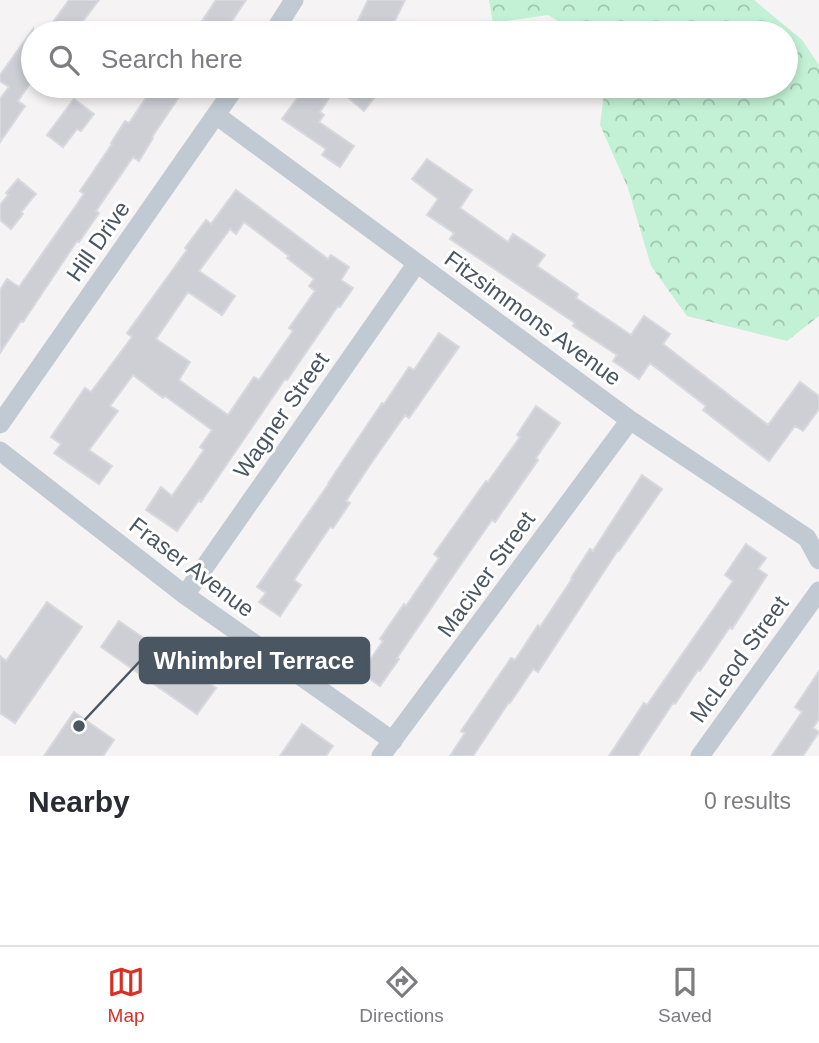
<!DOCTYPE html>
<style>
:root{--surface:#fff;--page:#f2f2f3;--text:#2b2b33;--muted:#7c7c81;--line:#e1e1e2;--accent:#d93025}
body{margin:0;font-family:Arial,sans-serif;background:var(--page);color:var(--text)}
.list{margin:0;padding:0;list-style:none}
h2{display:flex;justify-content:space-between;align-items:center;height:91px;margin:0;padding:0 28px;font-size:30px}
h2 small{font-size:23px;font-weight:400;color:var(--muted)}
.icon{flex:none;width:38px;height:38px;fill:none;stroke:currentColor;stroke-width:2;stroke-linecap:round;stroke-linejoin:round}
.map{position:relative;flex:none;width:819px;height:756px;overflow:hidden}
.search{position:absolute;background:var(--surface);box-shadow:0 4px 10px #0003;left:21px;right:21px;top:21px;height:77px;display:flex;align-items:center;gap:18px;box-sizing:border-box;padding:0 24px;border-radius:38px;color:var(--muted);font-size:26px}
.sheet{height:189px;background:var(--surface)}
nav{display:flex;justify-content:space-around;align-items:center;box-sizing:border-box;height:98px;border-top:2px solid var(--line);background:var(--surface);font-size:19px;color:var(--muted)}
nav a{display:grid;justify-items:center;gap:4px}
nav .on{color:var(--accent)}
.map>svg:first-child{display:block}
</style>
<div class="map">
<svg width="819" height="756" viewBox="0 0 819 756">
<defs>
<pattern id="forest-crowns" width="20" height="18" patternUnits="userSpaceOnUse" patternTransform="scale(1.75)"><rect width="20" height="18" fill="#c3f1d5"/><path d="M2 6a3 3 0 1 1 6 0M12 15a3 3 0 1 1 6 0" fill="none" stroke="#a0c6b0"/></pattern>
</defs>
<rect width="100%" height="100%" fill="#f5f3f3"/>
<path fill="url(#forest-crowns)" d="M 489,0 L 754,0 L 802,40 L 819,65 L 819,316 L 787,341 L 687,316 L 651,266 L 628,188 L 600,125 L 605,86 L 786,86 L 786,33 L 578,33 L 548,15 L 493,23 Z"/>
<path fill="#cdcfd5" stroke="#d7d9de" stroke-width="2" fill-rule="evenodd" d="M 69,0 L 99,0 L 74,33 L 45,33 Z
M 216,0 L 246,0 L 224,33 L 194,33 Z
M 368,0 L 405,0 L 389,33 L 352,33 Z
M 33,29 L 33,79 L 18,101 L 25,106 L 0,142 L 0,99 L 9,87 L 0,81 L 0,75 Z
M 154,86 L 164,86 L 179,97 L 152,137 L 153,138 L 139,161 L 133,157 L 96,211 L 99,213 L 79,242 L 77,241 L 23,322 L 21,321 L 0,353 L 0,290 L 7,279 L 19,287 L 84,194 L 80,191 L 112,144 L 111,143 L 125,121 L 129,123 Z
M 306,86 L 383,86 L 364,111 L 336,87 L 320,112 L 324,115 L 319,122 L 354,146 L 340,167 L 322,155 L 326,149 L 282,119 Z
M 74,99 L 94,114 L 81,131 L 77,129 L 63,147 L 47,135 Z
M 427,159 L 472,190 L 460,208 L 508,242 L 513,234 L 545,255 L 537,266 L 578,294 L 576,298 L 631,335 L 644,316 L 670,334 L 663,344 L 768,425 L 800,382 L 819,396 L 819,409 L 803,431 L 795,426 L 769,461 L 703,410 L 706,406 L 650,363 L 639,379 L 613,361 L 617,355 L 573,326 L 575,323 L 450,239 L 454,233 L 427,215 L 438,199 L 412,179 Z
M 18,179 L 36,194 L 21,212 L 23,214 L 11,229 L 0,220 L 0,205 L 8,195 L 6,193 Z
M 236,190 L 328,259 L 331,255 L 349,267 L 341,280 L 353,288 L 340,307 L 338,306 L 287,380 L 285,379 L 201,502 L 199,500 L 177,531 L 146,510 L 161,487 L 172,496 L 204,450 L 200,447 L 212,430 L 165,396 L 163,398 L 133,375 L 110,406 L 118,411 L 89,450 L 112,466 L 99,484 L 54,453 L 61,444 L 51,437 L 85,388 L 91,392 L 132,337 L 127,333 L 187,250 L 185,248 L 206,220 L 211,224 ZM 244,222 L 289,256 L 287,258 L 314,279 L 309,286 L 315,291 L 289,328 L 293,331 L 259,380 L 254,377 L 228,415 L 179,380 L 190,362 L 156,339 L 188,292 L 222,315 L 235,296 L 199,271 L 230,229 L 236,234 Z
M 439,333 L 459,347 L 409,418 L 405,415 L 372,462 L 346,501 L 350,503 L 333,528 L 330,527 L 294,580 L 301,585 L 280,616 L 259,602 L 266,593 L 257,587 L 330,482 L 329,482 L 382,403 L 384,404 L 409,367 L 414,370 Z
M 536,406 L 560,423 L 536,458 L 538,460 L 495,522 L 492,520 L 457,570 L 397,658 L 399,659 L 380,686 L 361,673 L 383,641 L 380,639 L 404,604 L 406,606 L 439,558 L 434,554 L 486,481 L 488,482 L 520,437 L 517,435 Z
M 642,475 L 662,489 L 619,551 L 618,550 L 538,672 L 533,669 L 510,703 L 509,702 L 473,756 L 450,756 L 465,733 L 461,731 L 511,658 L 515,660 L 538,625 L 540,627 L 572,579 L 571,578 L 590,549 L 593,551 Z
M 746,544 L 766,558 L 758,569 L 767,575 L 732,629 L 730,627 L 700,671 L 698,670 L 675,704 L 673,703 L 638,756 L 609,756 L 644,703 L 647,705 L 733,581 L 725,575 Z
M 47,602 L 82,627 L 15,723 L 0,713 L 0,656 L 6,661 Z
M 119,621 L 216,688 L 197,714 L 101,647 Z
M 819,671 L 819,719 L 813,728 L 819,732 L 803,756 L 772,756 L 802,712 L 795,707 Z
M 74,712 L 114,740 L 103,756 L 44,756 Z
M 302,724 L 333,746 L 326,756 L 280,756 Z"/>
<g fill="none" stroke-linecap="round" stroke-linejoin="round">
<path stroke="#c1cad2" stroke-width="19" d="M 273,33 L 294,0
M 216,115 L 630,420 L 807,538 L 819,560
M 0,424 L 236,86
M 0,451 L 185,595 L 393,741
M 185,595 L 417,263
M 381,756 L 630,420
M 700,756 L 819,591"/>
</g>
<g text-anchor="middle" stroke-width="6" stroke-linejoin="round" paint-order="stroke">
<g font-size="23" fill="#4a5661" stroke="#fff">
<text transform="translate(98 241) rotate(-55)" y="8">Hill Drive</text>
<text transform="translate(533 318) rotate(36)" y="8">Fitzsimmons Avenue</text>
<text transform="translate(281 415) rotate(-55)" y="8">Wagner Street</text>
<text transform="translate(192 567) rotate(37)" y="8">Fraser Avenue</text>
<text transform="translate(486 574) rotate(-54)" y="8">Maciver Street</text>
<text transform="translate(739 659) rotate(-54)" y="8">McLeod Street</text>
</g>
</g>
<path fill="none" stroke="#4a5661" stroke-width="2.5" d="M79 726L140 661"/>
<circle fill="#4a5661" stroke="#fff" stroke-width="2.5" cx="79" cy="726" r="7"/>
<rect fill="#4a5661" stroke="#4a5661" stroke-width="2.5" x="140" y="638" width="229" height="45" rx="7"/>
<g font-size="24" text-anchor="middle" font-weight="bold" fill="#fff">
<text x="254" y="669">Whimbrel Terrace</text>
</g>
</svg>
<div class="search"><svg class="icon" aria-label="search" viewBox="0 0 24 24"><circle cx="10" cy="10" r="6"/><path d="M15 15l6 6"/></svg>Search here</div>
</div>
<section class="sheet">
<h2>Nearby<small>0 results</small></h2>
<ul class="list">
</ul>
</section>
<nav>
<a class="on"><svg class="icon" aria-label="map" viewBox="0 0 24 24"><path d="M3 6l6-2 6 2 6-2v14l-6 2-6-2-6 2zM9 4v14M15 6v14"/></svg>Map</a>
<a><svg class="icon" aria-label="directions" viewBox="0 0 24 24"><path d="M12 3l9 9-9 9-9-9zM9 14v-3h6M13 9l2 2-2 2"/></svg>Directions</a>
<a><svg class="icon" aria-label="saved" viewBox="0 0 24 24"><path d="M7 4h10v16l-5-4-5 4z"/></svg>Saved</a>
</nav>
